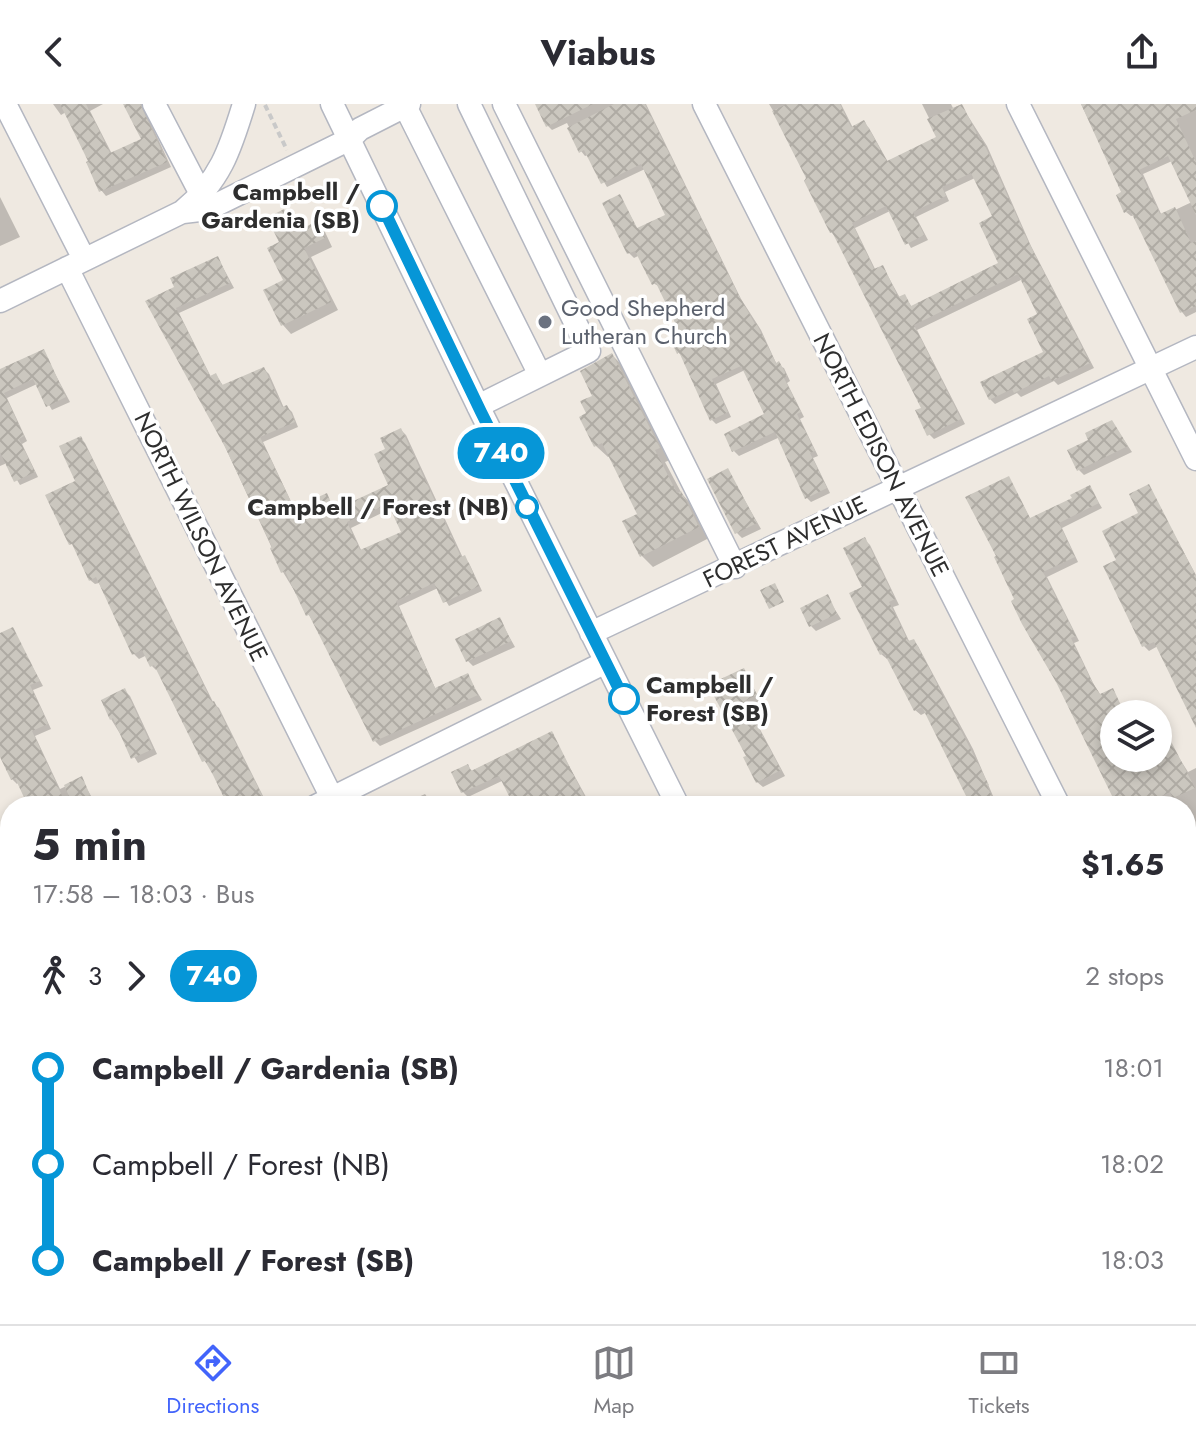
<!DOCTYPE html>
<html lang="en">
<head>
<meta charset="utf-8">
<style>
	:root { --surface:#fff; --page:#f7f7f7; --text:#2b2b33; --muted:#7c7c81; --line:#e1e1e2; --accent:#4264fb }
	body { margin:0; font-family:Jost,sans-serif; background:var(--page); color:var(--text); height:100vh; display:flex; flex-direction:column; font-size:30px; white-space:nowrap }
	* { box-sizing:border-box; margin:0 }
	p { font-size:26px; color:var(--muted) }
	.icon { flex:none; width:44px; height:44px; fill:none; stroke:currentColor; stroke-width:2; stroke-linecap:round; stroke-linejoin:round }
	.map { position:relative; flex:1; overflow:hidden }
	.side { position:absolute; left:0px; top:692px; width:1196px; height:528px; display:flex; flex-direction:column; background:var(--surface); border-radius:32px 32px 0 0; box-shadow:0 4px 12px #0003 }
	.side>* { flex:none }
	.badge { padding:0 16px; border-radius:26px; font-size:28px; line-height:52px }
	.fabs { position:absolute; left:1100px; top:596px; display:grid; gap:16px }
	.fabs a { display:grid; place-items:center; width:72px; height:72px; border-radius:50%; background:var(--surface); box-shadow:0 4px 12px #0003; font-size:40px }
	.map>.badge { position:absolute; translate:-50% -50%; box-shadow:0 0 0 4px #fff }
	.legs { display:flex; align-items:center; gap:12px; height:88px; padding:0 32px; font-size:26px }
	.legs p { margin-inline-start:auto }
	.summary { display:flex; align-items:center; justify-content:space-between; height:136px; padding:0 32px }
	h1 { font-size:44px; font-weight:700; line-height:60px }
	ul { padding:0 32px; list-style:none }
	li { display:flex; align-items:center; gap:28px; height:96px; font-size:30px }
	li i { display:grid; place-items:center; width:12px; height:100%; margin:0 10px; background:currentColor }
	li i::after { content:''; width:20px; height:20px; margin:-10px; border:6px solid; border-radius:50%; background:var(--surface) }
	li p { margin-inline-start:auto }
	li:first-child i { background:linear-gradient(#0000 50%,currentColor 0) }
	li:last-child i { background:linear-gradient(currentColor 50%,#0000 0) }
	header { display:flex; justify-content:space-between; align-items:center; height:104px; padding:0 32px; background:var(--surface); font-size:36px; font-weight:700 }
	.tabs { display:flex; justify-content:space-around; align-items:center; height:112px; border-top:2px solid var(--line); background:var(--surface); font-size:22px; color:var(--muted) }
	.tabs a { display:grid; justify-items:center; gap:4px }
	.tabs .on { color:var(--accent) }
	.map>svg:first-child { display:block }
	.shadow { fill:#0003; fill-rule:evenodd }
	.building { fill:url(#building-cross-hatch); fill-rule:evenodd }
	.lines { fill:none; stroke-linecap:round; stroke-linejoin:round }
	.minor-casing { stroke:#b4b7c1; stroke-width:25 }
	.path { stroke:#c9c9c9; stroke-width:4; stroke-dasharray:6 4; stroke-linecap:butt }
	.minor { stroke:#fff; stroke-width:22 }
	.line-1-casing { stroke:#fff; stroke-width:18 }
	.line-1 { stroke:#0696d7; stroke-width:12 }
	.stop-1-dot { fill:#fff; stroke:#0696d7; stroke-width:4 }
	.worship-dot { fill:#6b7280; stroke:#fff; stroke-width:3 }
	.labels { text-anchor:middle; stroke-width:7; stroke-linejoin:round; paint-order:stroke }
	.stop-label { font-size:24px; font-weight:bold; fill:#2e2e2e; stroke:#fff; text-anchor:end }
	.worship-label { font-size:24px; fill:#5b616d; stroke:#fff; text-anchor:start }
	.street-label { font-size:24px; fill:#2e2e2e; stroke:#fff }
</style>
</head>
<body>
<header><svg class="icon" aria-label="back" viewBox="0 0 24 24"><path d="M15 5l-7 7 7 7"/></svg>Viabus<svg class="icon" aria-label="share" viewBox="0 0 24 24"><path d="M12 15V3M7 8l5-5 5 5M5 13v7h14v-7"/></svg></header>
<div class="map">
<svg width="1196" height="1220" viewBox="0 0 1196 1220">
	<defs>
		<pattern id="building-cross-hatch" width="8" height="8" patternUnits="userSpaceOnUse" patternTransform="scale(2)"><rect width="8" height="8" fill="#cbc7bf"/><path d="M0 0l8 8M0 8l8-8" fill="none" stroke="#afaba4"/></pattern>
	</defs>
	<rect width="100%" height="100%" fill="#efe9e1"/>
	<!-- shadow -->
	<path class="shadow" d="M53,0H103L90,7L112,50L143,36L125,0H142L171,63L106,92L101,86L91,58L66,8L61,11Z
		M542,0H646L741,195L761,226L777,261L784,264L790,277L787,279L804,313L800,315L818,352L813,354L830,389L811,398L807,394L780,333L739,352L734,347L726,331L767,311L745,266L716,280L731,313L716,320L712,316L683,253L678,248L682,228L660,183L653,179L640,151L634,154L629,149L620,92L638,126L667,112L645,65L607,83L588,51L585,52L581,47L567,19L552,26L548,22Z
		M769,0H841L853,24L864,19L869,24L888,58L939,34L922,0H951L953,4L961,1L987,42L1031,142L1094,264L1058,281L1054,277L1021,293L1017,289L995,300L990,295L1045,249L1040,211L1023,175L917,226L965,320L934,335L929,330L923,305L837,134L831,128L786,28ZM975,74L995,113L1000,160L912,203L904,192L900,194L883,163L876,167L855,124L890,107L911,144L928,136L916,113L949,97L945,88Z
		M1081,0H1196V208L1186,213L1182,208L1135,111L1131,112L1126,108L1124,89ZM1172,57L1192,98L1162,112L1143,70Z
		M0,93L20,133L0,142Z
		M284,108L292,116L298,128L316,119L325,128L332,143L311,153L338,206L291,230L283,221L266,187L286,177L281,139Z
		M218,154L234,184L179,209L211,273L216,271L224,283L264,265L269,270L284,304L287,303L292,308L298,323L263,338L295,406L326,392L336,407L391,382L388,346L401,326L406,331L463,454L469,459L482,487L449,502L438,484L399,502L436,586L467,571L482,596L380,642L375,637L312,516L283,468L209,308L148,198L177,183ZM392,404L403,429L362,448L351,424Z
		M43,247L70,298L52,306L37,280L7,294L27,337L22,340L38,373L20,381L7,359L0,362V267Z
		M612,251L624,263L670,356L665,358L682,390L692,401L709,434L653,463L641,451L640,410L610,352L608,353L596,342L589,310Z
		M1112,318L1132,348L1084,371L1079,366L1090,337Z
		M81,335L85,339L214,600L219,604L267,700L241,702L238,697L232,700L227,695L215,670L204,656L159,565L156,566L151,561L147,551L139,555L134,550L99,479L95,480L90,476L78,378Z
		M728,367L761,425L742,434L737,429Z
		M1009,374L1031,416L1074,395L1090,384L1102,404L1062,424L1078,458L1047,473L1079,537L1074,539L1095,583L1101,592L1112,587L1126,610H1114V654H1158V641L1168,636L1188,668L1196,664V764L1186,769V702H1120L1017,496Z
		M1148,382L1196,471V608L1158,542L1149,547L1144,542L1119,456L1141,410Z
		M865,436L870,441L899,501L893,503L910,539L913,537L918,542L973,645L996,699L989,702H973L927,608L921,611L915,606L889,554L887,555L881,550L864,483Z
		M827,493L841,515L816,527L811,522Z
		M500,516L515,543L473,562L468,557Z
		M12,526L43,582L33,586L51,625L35,632L60,685L81,675L97,702H30L19,678L17,680L12,675L0,646V532Z
		M743,566L761,597L748,603L785,672L763,683L757,678L749,652L710,582Z
		M125,587L130,592L157,650L138,659L111,615Z
		M551,629L591,702H516L504,676L468,693L463,688L468,662L472,667Z
		M425,690L434,702H407L405,699Z
		M931,692L936,702H915L914,700Z
		M0,914L10,935V1020L0,1025Z
		M1186,1061L1196,1080V1131L1192,1133L1186,1126Z
		M10,1082V1102L3,1085Z
		M0,1182L4,1192L10,1194V1210H18L23,1220H0Z
		M67,1210H149L154,1220H126L122,1211L103,1220H71Z
		M282,1210H310L315,1220H287Z
		M500,1210H532L534,1220H505Z
		M657,1210H709L691,1218L692,1220H662Z
		M1005,1210H1061L1041,1220H1010Z"/>
	<!-- building -->
	<path class="building" d="M60,0H86L110,49L141,35L123,0H140L167,58L99,88L86,58L88,57Z
		M535,0H593L546,23Z
		M614,0H645L737,188L755,220L756,219L776,259L779,257L787,272L784,274L801,308L797,310L815,347L810,349L827,384L805,395L775,328L732,348L724,330L764,310L741,262L712,275L728,308L710,317L679,248L677,250L669,233L679,227L656,179L652,181L635,147L627,150L602,99L620,90L637,124L665,111L641,60L601,80L584,46L579,49L567,24Z
		M787,0H840L851,23L864,16L887,57L936,33L927,15L962,0L980,36L982,35L1027,135L1090,259L1052,277L1049,272L1014,289L1012,285L989,296L980,278L1043,248L1027,215L1037,210L1018,170L914,221L961,315L927,332L915,306L921,304L832,128L830,129L804,77L806,74L772,7ZM971,69L992,112L979,119L998,159L911,202L905,190L898,193L883,161L874,165L852,119L886,102L905,141L924,131L913,108L946,92L942,83Z
		M1081,0H1196V6L1176,15L1196,58V111L1168,52L1139,66L1160,110L1175,103L1191,139L1196,137V202L1180,209L1130,106L1124,109L1116,91L1121,88Z
		M284,105L295,128L317,117L325,134L304,144L331,198L281,222L263,186L283,176L267,144L279,138L267,114Z
		M218,152L230,179L176,204L210,272L216,269L222,281L264,263L282,303L287,301L295,318L260,333L294,404L327,389L334,406L388,381L374,350L385,345L380,334L401,324L461,453L465,451L479,482L443,499L434,479L396,497L435,584L468,569L478,591L373,638L309,511L306,512L285,467L281,469L270,444L272,443L225,343L145,197L174,183L170,174ZM388,400L401,428L360,446L347,418Z
		M44,245L66,293L46,303L33,275L4,289L24,332L19,335L35,368L14,378L0,348V265Z
		M612,249L660,344L655,346L677,389L681,387L699,423L640,453L622,417L637,410L602,339L594,343L579,313L586,309L580,297L592,292L580,267Z
		M1112,316L1128,342L1077,367L1067,346L1088,336L1085,329Z
		M81,332L212,598L214,597L264,695L248,702H239L234,692L225,696L213,671L205,657L202,658L154,561L150,563L142,546L132,551L96,473L89,477L72,440L69,441L45,391L75,377L59,342Z
		M728,364L757,419L735,430L707,375Z
		M1009,372L1030,414L1072,394L1070,391L1090,381L1099,399L1059,419L1075,453L1043,468L1076,532L1071,534L1091,576L1100,590L1113,584L1125,610H1114V654H1158V612L1195,684L1173,694L1170,688L1141,702H1117L1056,578L1022,520L1011,497L1014,495L994,453L996,452L965,393Z
		M1149,380L1196,472V624L1154,538L1142,543L1103,462L1116,456L1102,427L1138,409L1129,390Z
		M865,433L895,495L889,498L908,537L914,535L989,681L987,682L992,693L974,702H971L922,603L914,607L884,549L880,551L849,489L862,483L843,444Z
		M775,479L784,498L769,505L760,486Z
		M828,490L837,510L809,523L800,504Z
		M500,513L511,537L466,558L455,535Z
		M13,523L40,577L30,581L48,620L32,627L63,694L45,702H28L15,674L11,676L0,653V529Z
		M744,564L757,591L744,597L781,666L756,679L743,653L746,652L708,581Z
		M125,584L153,645L131,655L113,614L110,616L101,596Z
		M552,627L589,702H514L499,672L461,689L451,668L468,660L471,667Z
		M82,672L90,691L72,699L64,681Z"/>
	<g class="lines">
		<!-- minor casing -->
		<g class="minor-casing">
			<path id="minor" d="M5,0L84,155
				M154,0L202,92
				M332,0L481,308L678,702
				M469,0L589,247L478,302
				M504,0L735,463
				M704,0L1059,702
				M1018,0L1196,355
				M405,2L540,271
				M183,108L208,105L350,35L360,25L409,0
				M67,164L336,702
				M0,197L182,108C220,77 230,46 244,0
				M591,529L1196,243
				M316,702L606,558
				M0,789L10,809
				M0,859L10,854
				M1186,926L1196,921
				M1186,1005L1196,1000
				M1186,1179L1196,1174
				M212,1210L217,1220
				M592,1210L597,1220
				M934,1210L939,1220
				M771,1220L791,1210
				M1105,1220L1125,1210"/>
		</g>
		<!-- path -->
		<path class="path" d="M265,1L287,46"/>
		<!-- minor -->
		<use href="#minor" class="minor"/>
	</g>
	<g class="lines">
		<!-- line-1 casing -->
		<g class="line-1-casing">
			<path id="line-1" d="M382,102L481,308L624,595"/>
		</g>
		<!-- line-1 -->
		<use href="#line-1" class="line-1"/>
	</g>
	<!-- markers -->
	<g class="stop-1-dot">
		<circle cx="382" cy="102" r="14"/>
		<circle cx="527" cy="403" r="10"/>
		<circle cx="624" cy="595" r="14"/>
	</g>
	<circle class="worship-dot" cx="545" cy="218" r="8"/>
	<g class="labels">
		<!-- stop labels -->
		<g class="stop-label">
			<text x="360" y="96">Campbell /<tspan x="360" dy="28">Gardenia (SB)</tspan></text>
			<text x="509" y="411">Campbell / Forest (NB)</text>
			<text x="646" y="589" text-anchor="start">Campbell /<tspan x="646" dy="28">Forest (SB)</tspan></text>
		</g>
		<!-- worship labels -->
		<g class="worship-label">
			<text x="561" y="212">Good Shepherd<tspan x="561" dy="28">Lutheran Church</tspan></text>
		</g>
		<!-- street labels -->
		<g class="street-label">
			<text transform="translate(881 351) rotate(63)" y="8">NORTH EDISON AVENUE</text>
			<text transform="translate(201 433) rotate(64)" y="8">NORTH WILSON AVENUE</text>
			<text transform="translate(785 438) rotate(-26)" y="8">FOREST AVENUE</text>
		</g>
	</g>
</svg>
<div class="fabs">
<a><svg class="icon" aria-label="layers" viewBox="0 0 24 24"><path d="M12 4l9 5-9 5-9-5zM3 14l9 5 9-5"/></svg></a>
</div>
<b class="badge" style="left:501px;top:349px;background:#0696d7;color:#fff">740</b>
<section class="side">
<div class="summary"><div><h1>5 min</h1><p>17:58 – 18:03 · Bus</p></div><b>$1.65</b></div>
<div class="legs"><svg class="icon" aria-label="walk" viewBox="0 0 24 24"><circle cx="13" cy="4" r="2"/><path d="M13 8l-2 6 4 7M11 14l-3 7M7 12l3-4h3l4 4"/></svg>3<svg class="icon" aria-label="forward" viewBox="0 0 24 24"><path d="M9 5l7 7-7 7"/></svg><b class="badge" style="background:#0696d7;color:#fff">740</b><p>2 stops</p></div>
<ul>
<li><i style="color:#0696d7"></i><b>Campbell / Gardenia (SB)</b><p>18:01</p></li>
<li><i style="color:#0696d7"></i><span>Campbell / Forest (NB)</span><p>18:02</p></li>
<li><i style="color:#0696d7"></i><b>Campbell / Forest (SB)</b><p>18:03</p></li>
</ul>
</section>
</div>
<nav class="tabs">
<a class="on"><svg class="icon" aria-label="directions" viewBox="0 0 24 24"><path d="M12 3l9 9-9 9-9-9zM9 14v-3h6M13 9l2 2-2 2"/></svg>Directions</a>
<a><svg class="icon" aria-label="map" viewBox="0 0 24 24"><path d="M3 6l6-2 6 2 6-2v14l-6 2-6-2-6 2zM9 4v14M15 6v14"/></svg>Map</a>
<a><svg class="icon" aria-label="tickets" viewBox="0 0 24 24"><path d="M3 7h18v10H3zM15 7v10"/></svg>Tickets</a>
</nav>
</body>
</html>
